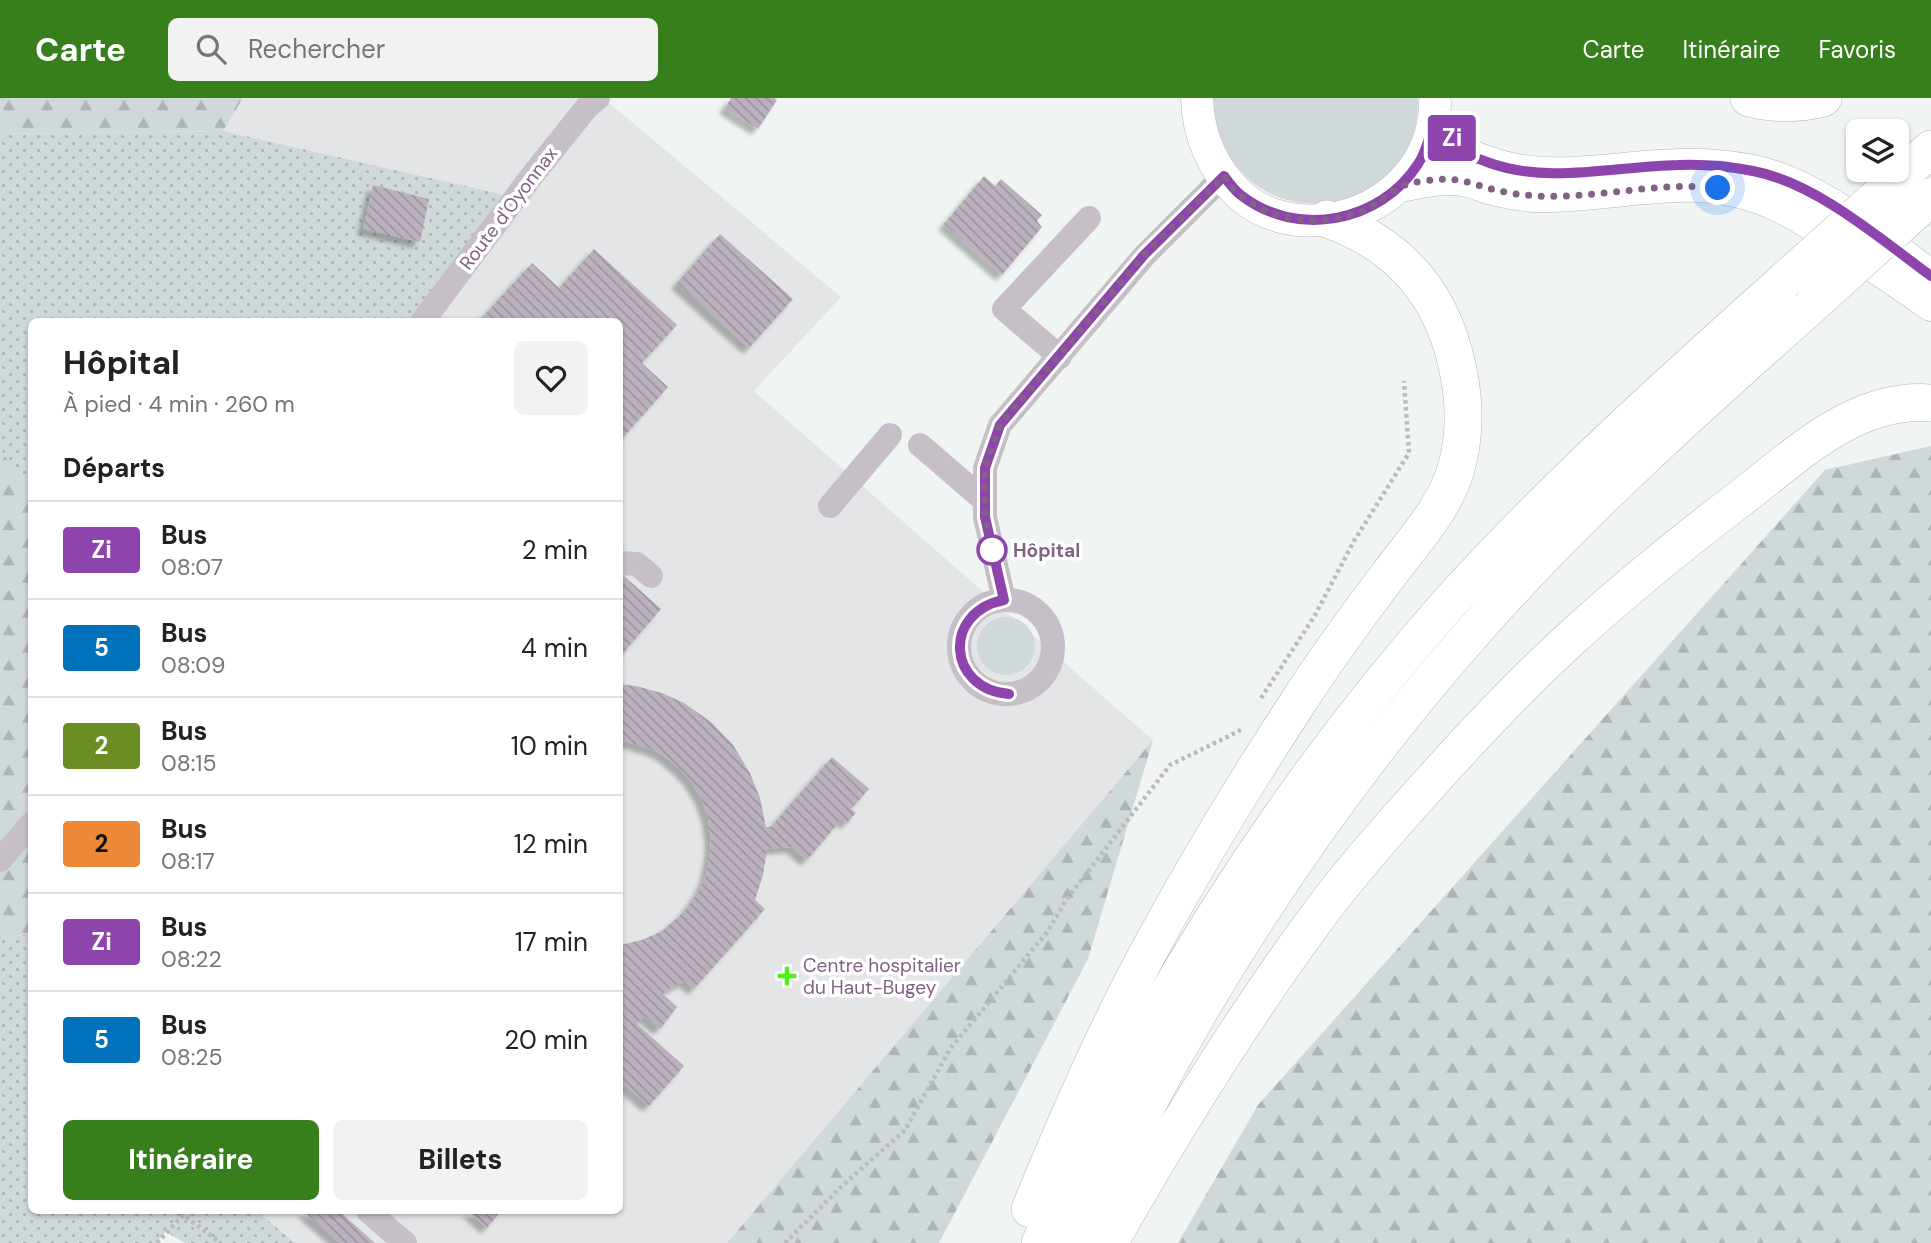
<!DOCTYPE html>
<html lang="fr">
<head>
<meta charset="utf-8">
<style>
	:root { --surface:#fff; --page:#f2f2f2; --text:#222; --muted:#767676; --line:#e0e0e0; --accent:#367f1c }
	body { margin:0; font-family:"DM Sans",sans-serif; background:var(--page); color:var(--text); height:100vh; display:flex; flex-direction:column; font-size:26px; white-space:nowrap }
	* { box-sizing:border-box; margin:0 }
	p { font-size:23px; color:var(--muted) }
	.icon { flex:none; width:38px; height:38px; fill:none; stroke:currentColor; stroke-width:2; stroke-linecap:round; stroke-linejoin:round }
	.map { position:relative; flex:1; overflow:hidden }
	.details { position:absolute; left:28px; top:220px; width:595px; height:896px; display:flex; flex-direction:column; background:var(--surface); border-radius:10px; box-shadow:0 2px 5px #0004 }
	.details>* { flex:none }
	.badge { padding:0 14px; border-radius:5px; font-size:24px; line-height:46px }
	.fabs { position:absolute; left:1846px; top:21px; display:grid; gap:14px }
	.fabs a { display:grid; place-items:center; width:63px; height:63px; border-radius:10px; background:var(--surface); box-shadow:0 2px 5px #0004; font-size:35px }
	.you { position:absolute; width:35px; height:35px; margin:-18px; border:5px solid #fff; border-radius:50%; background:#1a73e8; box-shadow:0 0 0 10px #1a73e833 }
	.map>.badge { position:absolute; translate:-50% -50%; box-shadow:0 0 0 4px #fff }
	h2 { padding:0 35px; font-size:26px; line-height:63px }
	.round { display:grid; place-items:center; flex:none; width:74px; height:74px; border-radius:10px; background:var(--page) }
	.head { display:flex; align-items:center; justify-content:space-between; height:119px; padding:0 35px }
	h1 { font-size:33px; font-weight:700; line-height:52px }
	.cta { display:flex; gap:14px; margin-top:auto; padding:14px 35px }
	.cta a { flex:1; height:80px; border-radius:10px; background:var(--accent); color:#fff; font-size:28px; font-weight:700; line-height:80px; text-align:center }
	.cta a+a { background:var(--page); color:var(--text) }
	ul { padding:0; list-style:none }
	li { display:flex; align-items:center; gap:21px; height:98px; padding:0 35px; border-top:2px solid var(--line) }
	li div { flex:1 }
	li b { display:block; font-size:26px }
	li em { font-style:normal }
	li .badge { min-width:77px; font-weight:700; text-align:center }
	header { display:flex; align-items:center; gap:42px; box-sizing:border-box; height:98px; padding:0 35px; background:var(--accent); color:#fff }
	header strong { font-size:33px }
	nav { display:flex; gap:38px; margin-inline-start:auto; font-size:24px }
	.search { width:490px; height:63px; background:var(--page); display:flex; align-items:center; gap:18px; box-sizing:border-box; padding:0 24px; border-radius:10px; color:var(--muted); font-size:26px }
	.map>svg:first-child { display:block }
	.built { fill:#e4e5e6 }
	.grass { fill:url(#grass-dots) }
	.forest { fill:url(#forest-firs) }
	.garden { fill:#cfd9da }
	.building { fill:url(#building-back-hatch); filter:url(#shadow) }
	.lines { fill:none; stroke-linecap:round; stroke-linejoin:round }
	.major-casing { stroke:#bbb2bc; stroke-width:33 }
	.highway-casing { stroke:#bab2ba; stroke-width:38 }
	.path { stroke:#bfb9bf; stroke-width:4.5; stroke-dasharray:3.5 3.5; stroke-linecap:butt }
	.minor { stroke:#c7bfc8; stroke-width:24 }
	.major { stroke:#fff; stroke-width:32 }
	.highway { stroke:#fff; stroke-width:37 }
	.highway-bridge-casing { stroke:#bab2ba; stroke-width:38; stroke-linecap:butt }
	.highway-bridge { stroke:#fff; stroke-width:37 }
	.line-casing { stroke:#fff; stroke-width:16 }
	.line { stroke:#8e44ad; stroke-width:10 }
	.walk { stroke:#836184; stroke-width:7; stroke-dasharray:0 12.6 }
	.stop-dot { fill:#fff; stroke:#8e44ad; stroke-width:3.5 }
	.poi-dot { fill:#4ef115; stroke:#fff; stroke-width:2.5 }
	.labels { text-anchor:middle; stroke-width:7; stroke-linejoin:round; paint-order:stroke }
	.street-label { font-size:19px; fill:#836184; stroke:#fff }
	.stop-label { font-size:19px; font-weight:bold; fill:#836184; stroke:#fff; text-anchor:start }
	.poi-label { font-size:19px; fill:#836184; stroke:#fff; text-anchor:start }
</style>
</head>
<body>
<header>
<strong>Carte</strong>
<div class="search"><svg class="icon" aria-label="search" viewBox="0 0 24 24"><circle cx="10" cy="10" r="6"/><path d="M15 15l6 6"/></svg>Rechercher</div>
<nav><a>Carte</a><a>Itinéraire</a><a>Favoris</a></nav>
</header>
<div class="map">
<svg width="1931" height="1145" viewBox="0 0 1931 1145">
	<defs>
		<pattern id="grass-dots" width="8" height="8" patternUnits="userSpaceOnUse" patternTransform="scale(1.75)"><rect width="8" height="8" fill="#cfd9da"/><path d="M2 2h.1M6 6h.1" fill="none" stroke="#adb3b6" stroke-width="1.8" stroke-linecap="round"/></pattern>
		<pattern id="forest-firs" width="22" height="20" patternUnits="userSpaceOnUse" patternTransform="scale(1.75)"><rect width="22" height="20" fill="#cfd9da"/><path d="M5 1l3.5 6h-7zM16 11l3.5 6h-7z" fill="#adb3b6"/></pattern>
		<pattern id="building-back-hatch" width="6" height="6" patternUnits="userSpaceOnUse" patternTransform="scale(1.75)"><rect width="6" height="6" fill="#bcb1be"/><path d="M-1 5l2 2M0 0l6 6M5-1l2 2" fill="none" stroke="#9e93a0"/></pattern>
		<filter id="shadow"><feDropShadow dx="-6" dy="6" stdDeviation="2" flood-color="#0004"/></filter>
	</defs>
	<rect width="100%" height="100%" fill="#f0f5f3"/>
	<!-- built -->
	<path class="built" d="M243,0H603L841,199L754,293L1153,642L727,1145H295L257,1113H620V224H438L519,100L223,33Z"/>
	<!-- grass -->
	<path class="grass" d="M223,33L519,100L438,224H32L31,397L0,351V36Z
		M31,836L32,1113H257L295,1145H185L166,1134L156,1145H0V840Z"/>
	<!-- forest -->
	<path class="forest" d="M0,0H243L223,33L0,36Z
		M1931,348V1145H1178L1258,1007L1825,372Z
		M0,351L32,397L31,836L0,840Z
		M1153,642L1088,861L939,1145H727Z"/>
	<!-- garden -->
	<path class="garden" d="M1213,0H1418C1421,108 1277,147 1225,51C1217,36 1211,17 1213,0Z
		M977 548a29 29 0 1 1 58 0a29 29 0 1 1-58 0Z"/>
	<!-- building -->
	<path class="building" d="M731,0H774L777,2L758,31L725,10Z
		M984,78L995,88L1001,81L1042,117L1037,123L1042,129L1002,177L944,126Z
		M373,87L429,101L420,144L363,131Z
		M720,136L793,201L749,250L677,185Z
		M594,151L677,227L642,265L668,289L620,343V224H478L532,165L559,190Z
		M624,478L661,511L620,559V483Z
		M620,586L636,588L662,595L684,605L711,624L733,647L750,675L760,700L766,729L777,728L776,723L832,659L869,691L851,711L856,715L847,725L842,721L807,762L792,749L767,751L763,777L755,802L765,811L694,891L685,883L667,892L663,896L677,909L660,931L644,918L637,926L684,968L649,1008L620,983V847L642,842L662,833L684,814L700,791L706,777L710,756L711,742L708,720L701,700L690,682L680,671L663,657L651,651L620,642Z
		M303,1113H339L375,1145H340Z
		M468,1113H501L487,1130Z"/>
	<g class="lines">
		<!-- major casing -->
		<g class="major-casing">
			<path id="major" d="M1197,0C1198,36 1212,71 1239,96C1286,140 1368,126 1407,79C1425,59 1435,32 1435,5
				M1435,20C1443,30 1458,49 1467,56C1473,60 1481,61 1487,64C1548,87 1616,68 1678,67C1703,66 1728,68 1753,73C1816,86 1879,140 1931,178
				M1400,88C1422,84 1445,78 1468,83C1477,85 1485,89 1493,91C1508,95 1525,98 1540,98C1593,99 1646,86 1699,88C1763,91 1802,119 1852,153C1879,171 1905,189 1931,207"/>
		</g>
		<!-- highway casing -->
		<g class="highway-casing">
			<path id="highway" d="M1749,0C1773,6 1799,6 1823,0
				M1903,76L1931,51
				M1030,1111C1068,1019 1108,927 1156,840C1199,761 1246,684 1295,609C1324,564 1355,521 1387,479C1411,446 1444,412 1456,371C1465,339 1465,305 1458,272C1443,197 1400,146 1327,121
				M1040,1145C1074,1075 1107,1004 1145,936C1231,782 1333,636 1450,504C1553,390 1668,287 1783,184
				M1079,1145C1180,923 1314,714 1475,532C1580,413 1697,309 1815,204
				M1109,1145C1174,1031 1242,920 1321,814C1349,776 1382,739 1414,703C1462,649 1511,596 1565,546C1619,496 1678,448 1737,403C1794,360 1853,299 1931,305"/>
		</g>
		<!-- path -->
		<path class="path" d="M1261,600L1314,519L1354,443L1409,355L1404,283
			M157,1145L183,1117L221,1145
			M785,1145L842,1088L905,1032L950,951L1048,833L1066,802L1170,667L1241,632"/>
		<!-- minor -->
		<path class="minor" d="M422,224L531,79L587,9L598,0
			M1060,259L1004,211L1089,120
			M920,347L985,403
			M830,408L890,337
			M620,465L637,466L651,478
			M1004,502L985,419V370L1000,327L1145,157L1224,78
			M959 549a47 47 0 1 1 94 0a47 47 0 1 1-94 0Z
			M0,762L32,725
			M368,1113L405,1145"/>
		<!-- major -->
		<use href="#major" class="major"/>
		<!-- highway -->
		<use href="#highway" class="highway"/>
		<!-- highway-bridge casing -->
		<g class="highway-bridge-casing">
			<path id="highway-bridge" d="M1783,184L1903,76
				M1815,204L1931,99"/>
		</g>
		<!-- highway-bridge -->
		<use href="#highway-bridge" class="highway-bridge"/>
	</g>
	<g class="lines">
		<!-- line casing -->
		<g class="line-casing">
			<path id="line" d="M1009,596C947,591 942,514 1004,502L985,419V370L1000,327L1144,157L1224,78C1229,85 1235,93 1242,98C1297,140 1380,125 1418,66C1427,53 1430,35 1435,20C1443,30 1457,49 1467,56C1472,60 1481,61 1487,64C1548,87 1616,68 1678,67C1703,66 1728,68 1753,73C1816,85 1879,140 1931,178"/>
		</g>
		<!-- line -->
		<use href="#line" class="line"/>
		<!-- walk -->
		<path class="walk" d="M992,452L985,419V370L1000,327L1144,157L1224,78C1229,85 1235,93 1241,98C1276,125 1327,130 1367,111C1379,105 1387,97 1398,90C1407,84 1432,82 1444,81C1462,81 1474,86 1491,91C1506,95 1522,97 1538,98C1598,101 1658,83 1718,90"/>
	</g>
	<!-- markers -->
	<circle class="stop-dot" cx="992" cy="452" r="14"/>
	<path class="poi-dot" d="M783.5 867.5h7v7h7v7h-7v7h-7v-7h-7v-7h7z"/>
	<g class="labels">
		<!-- street labels -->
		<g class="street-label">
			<text transform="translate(508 110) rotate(-53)" y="7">Route d'Oyonnax</text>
		</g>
		<!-- stop labels -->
		<g class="stop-label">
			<text x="1013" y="459">Hôpital</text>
		</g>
		<!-- poi labels -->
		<g class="poi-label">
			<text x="803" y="874">Centre hospitalier<tspan x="803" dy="22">du Haut-Bugey</tspan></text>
		</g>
	</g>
</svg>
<div class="fabs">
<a><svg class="icon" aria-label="layers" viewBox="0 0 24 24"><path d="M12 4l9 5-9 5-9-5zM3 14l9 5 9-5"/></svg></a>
</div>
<div class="you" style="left:1718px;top:90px"></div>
<b class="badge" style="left:1452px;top:40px;background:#8e44ad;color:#fff">Zi</b>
<section class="details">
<div class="head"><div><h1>Hôpital</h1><p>À pied · 4 min · 260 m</p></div><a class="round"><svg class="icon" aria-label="heart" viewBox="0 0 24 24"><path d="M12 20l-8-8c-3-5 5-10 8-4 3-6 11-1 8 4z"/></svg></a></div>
<h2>Départs</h2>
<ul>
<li><span class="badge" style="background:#8e44ad;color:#fff">Zi</span><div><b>Bus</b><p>08:07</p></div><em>2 min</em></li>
<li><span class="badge" style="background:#0072bc;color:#fff">5</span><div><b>Bus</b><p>08:09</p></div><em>4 min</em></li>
<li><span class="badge" style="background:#6b8e23;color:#fff">2</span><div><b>Bus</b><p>08:15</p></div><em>10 min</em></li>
<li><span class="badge" style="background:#ed8837;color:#111">2</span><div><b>Bus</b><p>08:17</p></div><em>12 min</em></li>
<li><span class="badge" style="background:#8e44ad;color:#fff">Zi</span><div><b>Bus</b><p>08:22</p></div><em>17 min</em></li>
<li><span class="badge" style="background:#0072bc;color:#fff">5</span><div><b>Bus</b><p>08:25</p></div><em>20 min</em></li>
</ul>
<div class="cta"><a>Itinéraire</a><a>Billets</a></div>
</section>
</div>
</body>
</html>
